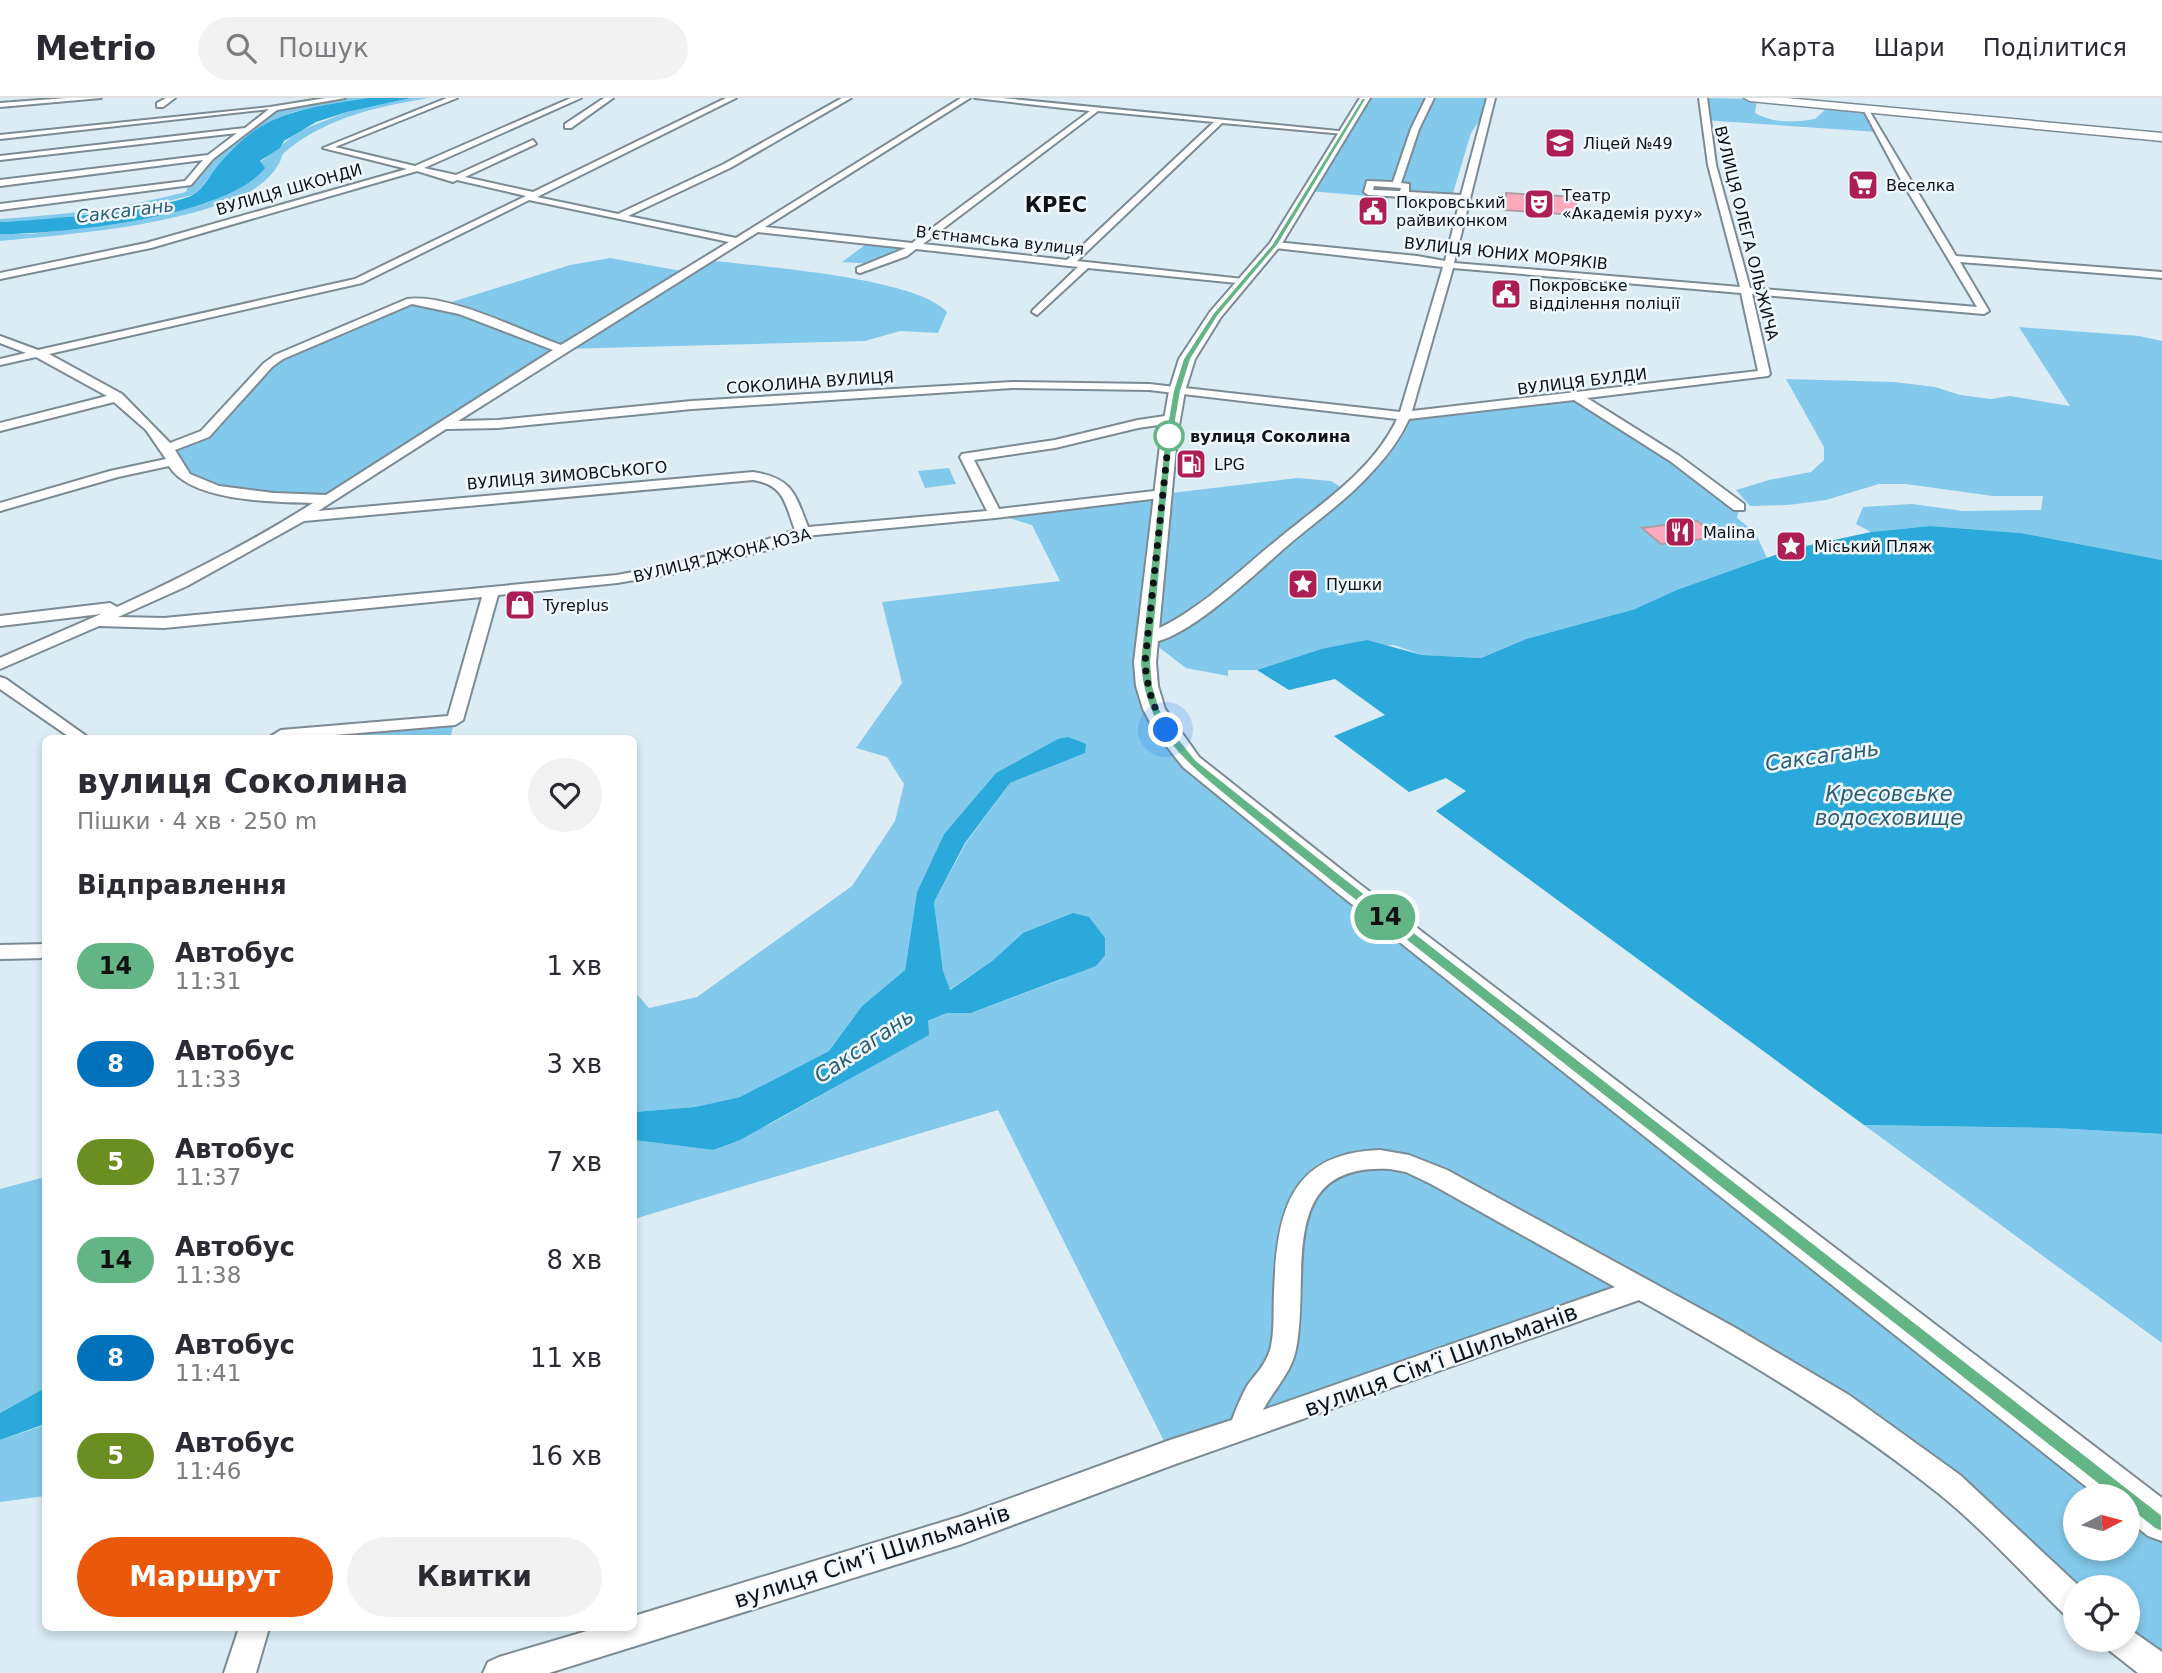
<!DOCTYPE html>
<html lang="uk">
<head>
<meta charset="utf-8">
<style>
	:root { --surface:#fff; --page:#f2f2f3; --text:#2b2b33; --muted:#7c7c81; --line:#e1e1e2; --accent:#ea580c }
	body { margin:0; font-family:"DejaVu Sans",sans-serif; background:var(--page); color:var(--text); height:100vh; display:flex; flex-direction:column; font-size:26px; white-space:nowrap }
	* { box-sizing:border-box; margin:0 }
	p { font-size:23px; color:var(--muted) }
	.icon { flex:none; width:38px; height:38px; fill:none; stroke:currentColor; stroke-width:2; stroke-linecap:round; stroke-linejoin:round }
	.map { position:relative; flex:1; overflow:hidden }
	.panel { position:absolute; left:42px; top:637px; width:595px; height:896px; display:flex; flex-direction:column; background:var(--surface); border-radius:10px; box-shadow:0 4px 10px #0003 }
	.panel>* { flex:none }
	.badge { padding:0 14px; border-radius:23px; font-size:24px; line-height:46px }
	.needle { width:46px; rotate:84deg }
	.controls { position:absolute; left:2063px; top:1386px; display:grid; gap:14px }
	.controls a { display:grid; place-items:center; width:77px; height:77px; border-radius:50%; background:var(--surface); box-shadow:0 4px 10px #0003; font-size:35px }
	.you { position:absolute; width:35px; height:35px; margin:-18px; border:5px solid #fff; border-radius:50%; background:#1a73e8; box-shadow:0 0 0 10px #1a73e833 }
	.map>.badge { position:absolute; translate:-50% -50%; box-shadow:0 0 0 4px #fff }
	h2 { padding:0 35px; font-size:26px; line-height:63px }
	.round { display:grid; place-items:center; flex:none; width:74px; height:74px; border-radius:37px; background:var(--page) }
	.headline { display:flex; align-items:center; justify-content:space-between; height:119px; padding:0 35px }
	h1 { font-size:33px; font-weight:600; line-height:52px }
	.primary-button { display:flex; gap:14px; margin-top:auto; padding:14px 35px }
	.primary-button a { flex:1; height:80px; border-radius:42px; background:var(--accent); color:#fff; font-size:28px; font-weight:600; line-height:80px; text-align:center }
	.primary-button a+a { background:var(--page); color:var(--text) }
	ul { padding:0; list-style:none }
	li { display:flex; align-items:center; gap:21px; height:98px; padding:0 35px }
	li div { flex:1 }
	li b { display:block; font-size:26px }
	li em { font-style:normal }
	li .badge { min-width:77px; font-weight:700; text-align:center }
	header { display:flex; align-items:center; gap:42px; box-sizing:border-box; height:98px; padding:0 35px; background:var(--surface); border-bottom:2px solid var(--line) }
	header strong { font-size:33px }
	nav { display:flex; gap:38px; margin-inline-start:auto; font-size:24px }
	.search { width:490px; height:63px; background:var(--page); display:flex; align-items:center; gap:18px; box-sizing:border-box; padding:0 24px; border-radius:38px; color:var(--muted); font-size:26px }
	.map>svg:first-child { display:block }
	.green { fill:#83c9eb; fill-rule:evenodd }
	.water { fill:#2ba9da }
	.building { fill:#fda9bd; stroke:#b09ea2; stroke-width:2 }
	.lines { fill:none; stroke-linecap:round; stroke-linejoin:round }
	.street-casing { stroke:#7c8b93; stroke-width:4 }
	.secondary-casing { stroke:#7c8b93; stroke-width:4 }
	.primary-casing { stroke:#7c8b93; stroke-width:3 }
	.street { fill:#fff; fill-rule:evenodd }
	.secondary { fill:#fff; fill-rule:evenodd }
	.primary { fill:#fff; fill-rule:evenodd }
	.line { fill:#64b586; stroke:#fff; stroke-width:2 }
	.walk { stroke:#0f1417; stroke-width:7; stroke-dasharray:0 12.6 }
	.stop-dot { fill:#fff; stroke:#64b586; stroke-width:3.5 }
	.labels { text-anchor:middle; stroke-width:5; stroke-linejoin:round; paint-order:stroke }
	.far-poi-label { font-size:16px; fill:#0f1417; stroke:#eef8fe; text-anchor:start }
	.far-street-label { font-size:16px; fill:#0f1417; stroke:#eef8fe }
	.far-stop-label { font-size:16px; font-weight:bold; fill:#0f1417; stroke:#eef8fe; text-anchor:start }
	.far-water-label { font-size:18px; font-style:italic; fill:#2d5d73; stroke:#eef8fe }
	.far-district-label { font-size:21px; font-weight:bold; fill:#0f1417; stroke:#eef8fe }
	.water-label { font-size:21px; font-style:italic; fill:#2d5d73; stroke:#eef8fe }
	.near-street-label { font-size:23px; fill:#0f1417; stroke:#eef8fe }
</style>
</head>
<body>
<header>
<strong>Metrio</strong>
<div class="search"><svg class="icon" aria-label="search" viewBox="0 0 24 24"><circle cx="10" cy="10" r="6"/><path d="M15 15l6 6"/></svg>Пошук</div>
<nav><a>Карта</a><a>Шари</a><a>Поділитися</a></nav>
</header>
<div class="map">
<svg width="2162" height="1575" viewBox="0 0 2162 1575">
	<rect width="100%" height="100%" fill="#dbecf5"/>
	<!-- green -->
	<path class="green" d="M341,0H368L293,14L247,38L218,68L196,96L153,107L44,122L0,124V121C63,117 125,110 186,94C193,69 248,25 271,12C286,4 323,3 341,0Z
		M411,0H429C376,9 328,19 286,53C280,58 282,62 278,67C269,83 249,96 232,102C163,129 73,136 0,143V136H32L93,128L158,117L212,103L299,33L347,14Z
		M1365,0H1491L1487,12L1471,35L1450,105L1309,93Z
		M1703,0L1757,1L1755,15C1773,26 1796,24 1815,21L1829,8L1867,11L1878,34L1703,22Z
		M869,144L915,149L873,166L842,164Z
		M610,160L687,174L708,162C760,169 915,179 947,214L938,235L900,233L865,243L562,251L327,401C297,401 207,394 184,378C176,373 172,358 167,351L197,341L268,267L411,203L442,207L570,167Z
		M2019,229L2139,238L2162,243V462L2021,435L1930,428L1871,434L1856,426L1863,409L1912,406L1963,413L2041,412L2043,398H1993L1906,386H1879L1826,402L1788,407L1750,408L1736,392L1769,382L1811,374L1824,362V349L1786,281L1894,284L1935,289L1960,297L1991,301L2010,298L2070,308Z
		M1579,300L1674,360L1739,411L1737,420L1755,434L1767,460L1635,511L1526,541L1481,560L1422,557L1394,547L1321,551L1257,572H1228V578L1186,570L1148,541L1147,588L1191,664L2162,1424V1574L2121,1542H2128V1489H2076L1950,1387L1639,1191L1170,1355L998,1012L634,1121V1042L713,1052L772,1025L928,937L927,924L947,915H971L1063,881L1023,835L992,863L949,892L943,873L934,804L966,745L1010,685L1084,655L996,675L944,736L917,794L905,872L862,908L829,953L740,999L695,1009L634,1014V893L649,910L697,899L852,788L895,723L904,686L887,659L856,650L902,585L882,504L1060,483L1032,427L995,416L1297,380L1331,383L1347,393L1404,318ZM2076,1398H2128V1451H2076Z
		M949,370L956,386L925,390L918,373Z
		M455,622L450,640H276L281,637Z
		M1864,1027L2053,1030L2162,1036V1245Z
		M45,1079V1290L0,1315V1091Z
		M45,1327V1398L0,1404V1342Z"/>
	<!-- water -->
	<path class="water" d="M368,0H411L347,14L316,24L284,43L280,50L260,63L265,70C227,119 61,136 0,136V124C34,123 174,111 196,95C204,89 210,77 216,70C225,59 236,47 246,39C280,11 327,7 368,0Z
		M1930,428L2021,435L2162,462V1036L2053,1030L1864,1027L1436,713L1466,693L1446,680L1409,694L1334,638L1385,617L1335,581L1289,592L1257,572L1321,551L1367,542L1422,557L1481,560L1526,541L1635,511L1677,492L1792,451L1871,434Z
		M1068,639L1086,646L1085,655L1010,685L965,745L934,804L943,873L950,892L992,863L1023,835L1073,815L1089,819L1105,840V857L1096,868L971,915H947L928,923L929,937L740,1042L713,1052L634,1042V1014L695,1009L740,999L829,953L862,908L905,872L917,794L944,736L996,675L1058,641Z
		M45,1290V1326L0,1342V1315Z"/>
	<!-- building -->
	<path class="building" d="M1506,95L1576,99V117L1504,112Z
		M1697,423L1718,439L1661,446L1642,430Z"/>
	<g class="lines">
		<!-- street casing -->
		<g class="street-casing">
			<path id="street" d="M67,0H101L0,9V5Z
				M166,0H175L163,9H157V5Z
				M326,0H345L277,12L213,61L191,87L0,112V106L185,83L203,62L0,88V82L208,57L237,35L0,62V58L245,30L269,11L0,41V37L270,9Z
				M447,0H457L335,49L415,68L571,0H581L424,70L456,77L533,42L536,46L465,79L533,94L726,0H736L537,99L618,116L724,66L842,0H851L730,70L628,118L736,140L961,0H970L765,129L912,145L1090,13L975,0H1002L1348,34L1344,36L1222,25L1077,163L1243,181L1248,184L1247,186L1088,170L1037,217L1032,214L1033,212L1078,169L916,151L907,158L860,175L857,174V170L906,150L758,134L458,323L498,322L692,303L1012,284L1149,286L1400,314L1443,169L1275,150L1270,147L1275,144L1417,158L1445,163L1460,102L1368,97L1364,94L1367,83L1393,84L1411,31L1426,0H1434L1419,31L1401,85L1409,86V94L1461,97L1487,0H1495L1454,165L1740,189L1708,67L1699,0H1707L1716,67L1750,190L1977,209L1901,82L1863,11L1867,9L1956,158L2162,174V180L1960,164L1989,213L1984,216L1752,196L1770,276L1768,278L1587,300L1678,357L1744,406V412H1734L1670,363L1574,302L1409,321C1400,341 1387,358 1372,374C1347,402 1315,424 1287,448C1260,471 1177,553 1142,544L1139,541L1142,538C1195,517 1233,478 1277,442C1319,407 1373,373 1397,321L1149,292L1012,290L692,311L498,330L446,331L318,413L753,374C793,380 795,396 808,429L987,413L960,359L962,356L1055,342L1138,322L1172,317L1178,321L1172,325L1138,330L1055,350L974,362L999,411L1163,392L1170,396L1168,399L995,420L805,438L767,452L676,475L617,485L498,497L463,622L455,627L299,640H268L281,632L448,618L482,499L164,530L99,528L0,571V560L101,516L0,528V518L110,505L117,509C185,478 250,445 313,405C275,404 191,404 169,368L118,379L0,413V405L110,373L166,361L146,332L114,304L0,333V325L107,298L36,259L0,267V261L26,255L0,245V238L38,252L355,181L526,98L457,82L453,84L417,73L151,150L0,181V175L146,145L407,71L323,50ZM1098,13L1214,24L1067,162L923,146ZM1374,88L1401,90L1400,93L1373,92ZM529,102L729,144L561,247C522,233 447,195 407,201L275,257L264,265L201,333L170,345L122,296L49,256L362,185ZM1453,170L1741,195L1758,273L1412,313ZM412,206L459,216L553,252L326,397L274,395L219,388L190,376L175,352L209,339L272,269L283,261ZM753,382C785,387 785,406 795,432C737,453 678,466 617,477L164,520L118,519L187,488L304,423Z
				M604,0H613L571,30H565V26Z
				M0,579L6,581L89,640H71L0,591Z
				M46,846V860L0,861V847Z
				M1380,1052L1409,1057L1447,1072L1734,1229L1849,1297L1960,1377L2080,1489H2076V1521L2065,1517C2024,1477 1983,1431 1938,1395C1845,1321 1743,1260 1639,1202L1170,1368L962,1446L549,1575H483L488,1564L499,1559L597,1530H634V1518L962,1418L1170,1342L1232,1322C1236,1311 1241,1299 1247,1288C1255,1277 1266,1266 1270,1252C1275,1234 1273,1213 1274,1194C1277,1116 1288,1055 1380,1052ZM1390,1071L1406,1074L1431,1086L1615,1189L1263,1312C1274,1291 1292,1274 1296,1251C1311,1179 1274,1064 1390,1071Z
				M239,1530H269L256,1575H224Z
				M2128,1530L2162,1554V1575H2138L2110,1553L2106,1542H2128Z"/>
		</g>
		<!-- secondary casing -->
		<g class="secondary-casing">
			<path id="secondary" d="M1360,0H1370L1281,147L1221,219L1195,261L1185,293L1177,339L1156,564L1158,588L1165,611L1199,659L1357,784L2162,1400V1443L2148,1438L2128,1422V1398H2098L1339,796L1183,669L1154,632L1143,611L1136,588L1134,564L1161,339L1169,293L1179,261L1210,214L1270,145Z"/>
		</g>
		<!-- primary casing -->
		<g class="primary-casing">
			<path id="primary" d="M1744,0H1786L2162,35V43L1750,3Z"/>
		</g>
		<!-- street -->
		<use href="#street" class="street"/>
		<!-- secondary -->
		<use href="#secondary" class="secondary"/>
		<!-- primary -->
		<use href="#primary" class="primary"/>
	</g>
	<!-- line -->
	<path class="line" d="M1362,0H1367L1278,147L1218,218L1191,261L1181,293L1173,339L1151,564L1153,588L1160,611L1171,631L1196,662L1333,771L2162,1417V1434L2155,1431L1323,777C1295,755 1267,732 1239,709C1188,667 1144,635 1140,564L1165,339L1173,293L1183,261L1213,215L1272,146Z"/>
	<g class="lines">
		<!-- walk -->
		<path class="walk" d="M1166,632C1153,609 1147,590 1145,564L1169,338"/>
	</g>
	<!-- icons -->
	<defs>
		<g id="school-square" transform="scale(1.575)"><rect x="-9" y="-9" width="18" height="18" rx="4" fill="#ad1e55" stroke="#eef8fe"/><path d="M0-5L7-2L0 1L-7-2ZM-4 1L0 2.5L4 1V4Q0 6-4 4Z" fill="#fff"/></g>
		<g id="supermarket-square" transform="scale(1.575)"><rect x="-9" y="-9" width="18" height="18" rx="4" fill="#ad1e55" stroke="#eef8fe"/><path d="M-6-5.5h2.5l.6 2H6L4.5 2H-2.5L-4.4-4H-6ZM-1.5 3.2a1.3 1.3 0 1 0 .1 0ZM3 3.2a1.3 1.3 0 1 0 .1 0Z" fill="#fff"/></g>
		<g id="theatre-square" transform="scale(1.575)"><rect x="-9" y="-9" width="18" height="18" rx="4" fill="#ad1e55" stroke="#eef8fe"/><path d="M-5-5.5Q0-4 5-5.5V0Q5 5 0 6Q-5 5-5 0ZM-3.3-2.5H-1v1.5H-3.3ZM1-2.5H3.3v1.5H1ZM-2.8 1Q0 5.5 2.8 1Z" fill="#fff"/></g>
		<g id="civic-square" transform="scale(1.575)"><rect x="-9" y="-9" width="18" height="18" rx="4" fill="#ad1e55" stroke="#eef8fe"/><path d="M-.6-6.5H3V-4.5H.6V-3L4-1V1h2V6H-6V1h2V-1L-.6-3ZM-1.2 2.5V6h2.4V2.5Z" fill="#fff"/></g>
		<g id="fuel-square" transform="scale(1.575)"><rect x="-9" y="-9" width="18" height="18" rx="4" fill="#ad1e55" stroke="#eef8fe"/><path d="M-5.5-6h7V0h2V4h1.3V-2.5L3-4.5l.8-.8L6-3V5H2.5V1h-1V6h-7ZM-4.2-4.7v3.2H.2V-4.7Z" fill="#fff"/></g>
		<g id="restaurant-square" transform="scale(1.575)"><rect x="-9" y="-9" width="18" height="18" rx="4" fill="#ad1e55" stroke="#eef8fe"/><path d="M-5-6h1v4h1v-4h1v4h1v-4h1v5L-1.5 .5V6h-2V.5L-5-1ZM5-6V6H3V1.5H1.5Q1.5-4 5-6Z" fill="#fff"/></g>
		<g id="sight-square" transform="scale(1.575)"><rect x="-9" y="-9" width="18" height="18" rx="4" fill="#ad1e55" stroke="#eef8fe"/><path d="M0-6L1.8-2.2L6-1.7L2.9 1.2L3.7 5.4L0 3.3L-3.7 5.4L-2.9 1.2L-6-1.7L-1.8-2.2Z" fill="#fff"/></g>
		<g id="shop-square" transform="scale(1.575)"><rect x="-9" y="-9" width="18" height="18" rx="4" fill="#ad1e55" stroke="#eef8fe"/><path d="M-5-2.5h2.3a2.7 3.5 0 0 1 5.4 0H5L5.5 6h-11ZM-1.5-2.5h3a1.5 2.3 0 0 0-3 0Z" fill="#fff"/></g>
	</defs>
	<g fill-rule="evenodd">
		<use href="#school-square" x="1560" y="45"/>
		<use href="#supermarket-square" x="1863" y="87"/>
		<use href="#theatre-square" x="1539" y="106"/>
		<use href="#civic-square" x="1373" y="113"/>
		<use href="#civic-square" x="1506" y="196"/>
		<use href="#fuel-square" x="1191" y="366"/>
		<use href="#restaurant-square" x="1680" y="434"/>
		<use href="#sight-square" x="1791" y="448"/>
		<use href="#sight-square" x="1303" y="486"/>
		<use href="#shop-square" x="520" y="507"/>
	</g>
	<!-- markers -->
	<circle class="stop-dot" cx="1169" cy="338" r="14"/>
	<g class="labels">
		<!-- far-poi labels -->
		<g class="far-poi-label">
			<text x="1583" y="51">Ліцей №49</text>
			<text x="1886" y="93">Веселка</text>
			<text x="1562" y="103">Театр<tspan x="1562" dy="18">«Академія руху»</tspan></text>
			<text x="1396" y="110">Покровський<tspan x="1396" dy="18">райвиконком</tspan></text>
			<text x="1529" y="193">Покровське<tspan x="1529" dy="18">відділення поліції</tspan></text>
			<text x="1214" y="372">LPG</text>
			<text x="1703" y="440">Malina</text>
			<text x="1814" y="454">Міський Пляж</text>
			<text x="1326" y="492">Пушки</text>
			<text x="543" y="513">Tyreplus</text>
		</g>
		<!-- far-street labels -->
		<g class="far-street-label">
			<text transform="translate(289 91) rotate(-16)" y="6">ВУЛИЦЯ ШКОНДИ</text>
			<text transform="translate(1747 135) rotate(76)" y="6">ВУЛИЦЯ ОЛЕГА ОЛЬЖИЧА</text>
			<text transform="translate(1000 142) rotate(6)" y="6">Вʼєтнамська вулиця</text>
			<text transform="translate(1506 155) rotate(6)" y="6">ВУЛИЦЯ ЮНИХ МОРЯКІВ</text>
			<text transform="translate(1582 283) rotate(-7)" y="6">ВУЛИЦЯ БУЛДИ</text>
			<text transform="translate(810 284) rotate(-4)" y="6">СОКОЛИНА ВУЛИЦЯ</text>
			<text transform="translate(567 377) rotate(-5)" y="6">ВУЛИЦЯ ЗИМОВСЬКОГО</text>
			<text transform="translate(722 457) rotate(-14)" y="6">ВУЛИЦЯ ДЖОНА ЮЗА</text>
		</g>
		<!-- far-stop labels -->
		<g class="far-stop-label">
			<text x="1190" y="344">вулиця Соколина</text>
		</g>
		<!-- far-water labels -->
		<g class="far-water-label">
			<text transform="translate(125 113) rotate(-7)" y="6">Саксагань</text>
		</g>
		<!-- far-district labels -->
		<g class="far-district-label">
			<text x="1056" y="114">КРЕС</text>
		</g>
		<!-- water labels -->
		<g class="water-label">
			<text transform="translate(1822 658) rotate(-8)" y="7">Саксагань</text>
			<text x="1889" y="703">Кресовське<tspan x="1889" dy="24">водосховище</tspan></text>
			<text transform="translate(864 948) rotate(-34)" y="7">Саксагань</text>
		</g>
		<!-- near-street labels -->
		<g class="near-street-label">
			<text transform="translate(1441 1262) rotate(-20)" y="8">вулиця Сімʼї Шильманів</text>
			<text transform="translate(872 1458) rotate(-18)" y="8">вулиця Сімʼї Шильманів</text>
		</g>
	</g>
</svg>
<div class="controls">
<a><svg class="needle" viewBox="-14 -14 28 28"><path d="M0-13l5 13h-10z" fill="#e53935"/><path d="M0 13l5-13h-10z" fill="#7c7c81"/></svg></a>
<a><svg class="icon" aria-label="locate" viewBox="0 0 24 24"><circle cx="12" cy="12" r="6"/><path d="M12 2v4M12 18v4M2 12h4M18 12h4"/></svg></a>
</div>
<div class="you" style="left:1166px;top:632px"></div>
<b class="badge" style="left:1385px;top:819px;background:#64b586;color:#111">14</b>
<section class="panel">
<div class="headline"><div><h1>вулиця Соколина</h1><p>Пішки · 4 хв · 250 m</p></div><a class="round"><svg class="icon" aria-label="heart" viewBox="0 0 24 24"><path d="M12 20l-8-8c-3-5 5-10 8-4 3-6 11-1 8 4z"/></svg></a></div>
<h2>Відправлення</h2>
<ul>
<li><span class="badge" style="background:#64b586;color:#111">14</span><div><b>Автобус</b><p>11:31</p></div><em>1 хв</em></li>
<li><span class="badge" style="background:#0072bc;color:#fff">8</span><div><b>Автобус</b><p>11:33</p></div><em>3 хв</em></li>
<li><span class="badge" style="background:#6b8e23;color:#fff">5</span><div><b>Автобус</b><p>11:37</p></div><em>7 хв</em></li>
<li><span class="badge" style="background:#64b586;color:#111">14</span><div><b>Автобус</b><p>11:38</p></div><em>8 хв</em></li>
<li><span class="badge" style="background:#0072bc;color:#fff">8</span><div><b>Автобус</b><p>11:41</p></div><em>11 хв</em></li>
<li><span class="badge" style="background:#6b8e23;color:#fff">5</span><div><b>Автобус</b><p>11:46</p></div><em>16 хв</em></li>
</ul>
<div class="primary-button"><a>Маршрут</a><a>Квитки</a></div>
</section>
</div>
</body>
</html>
